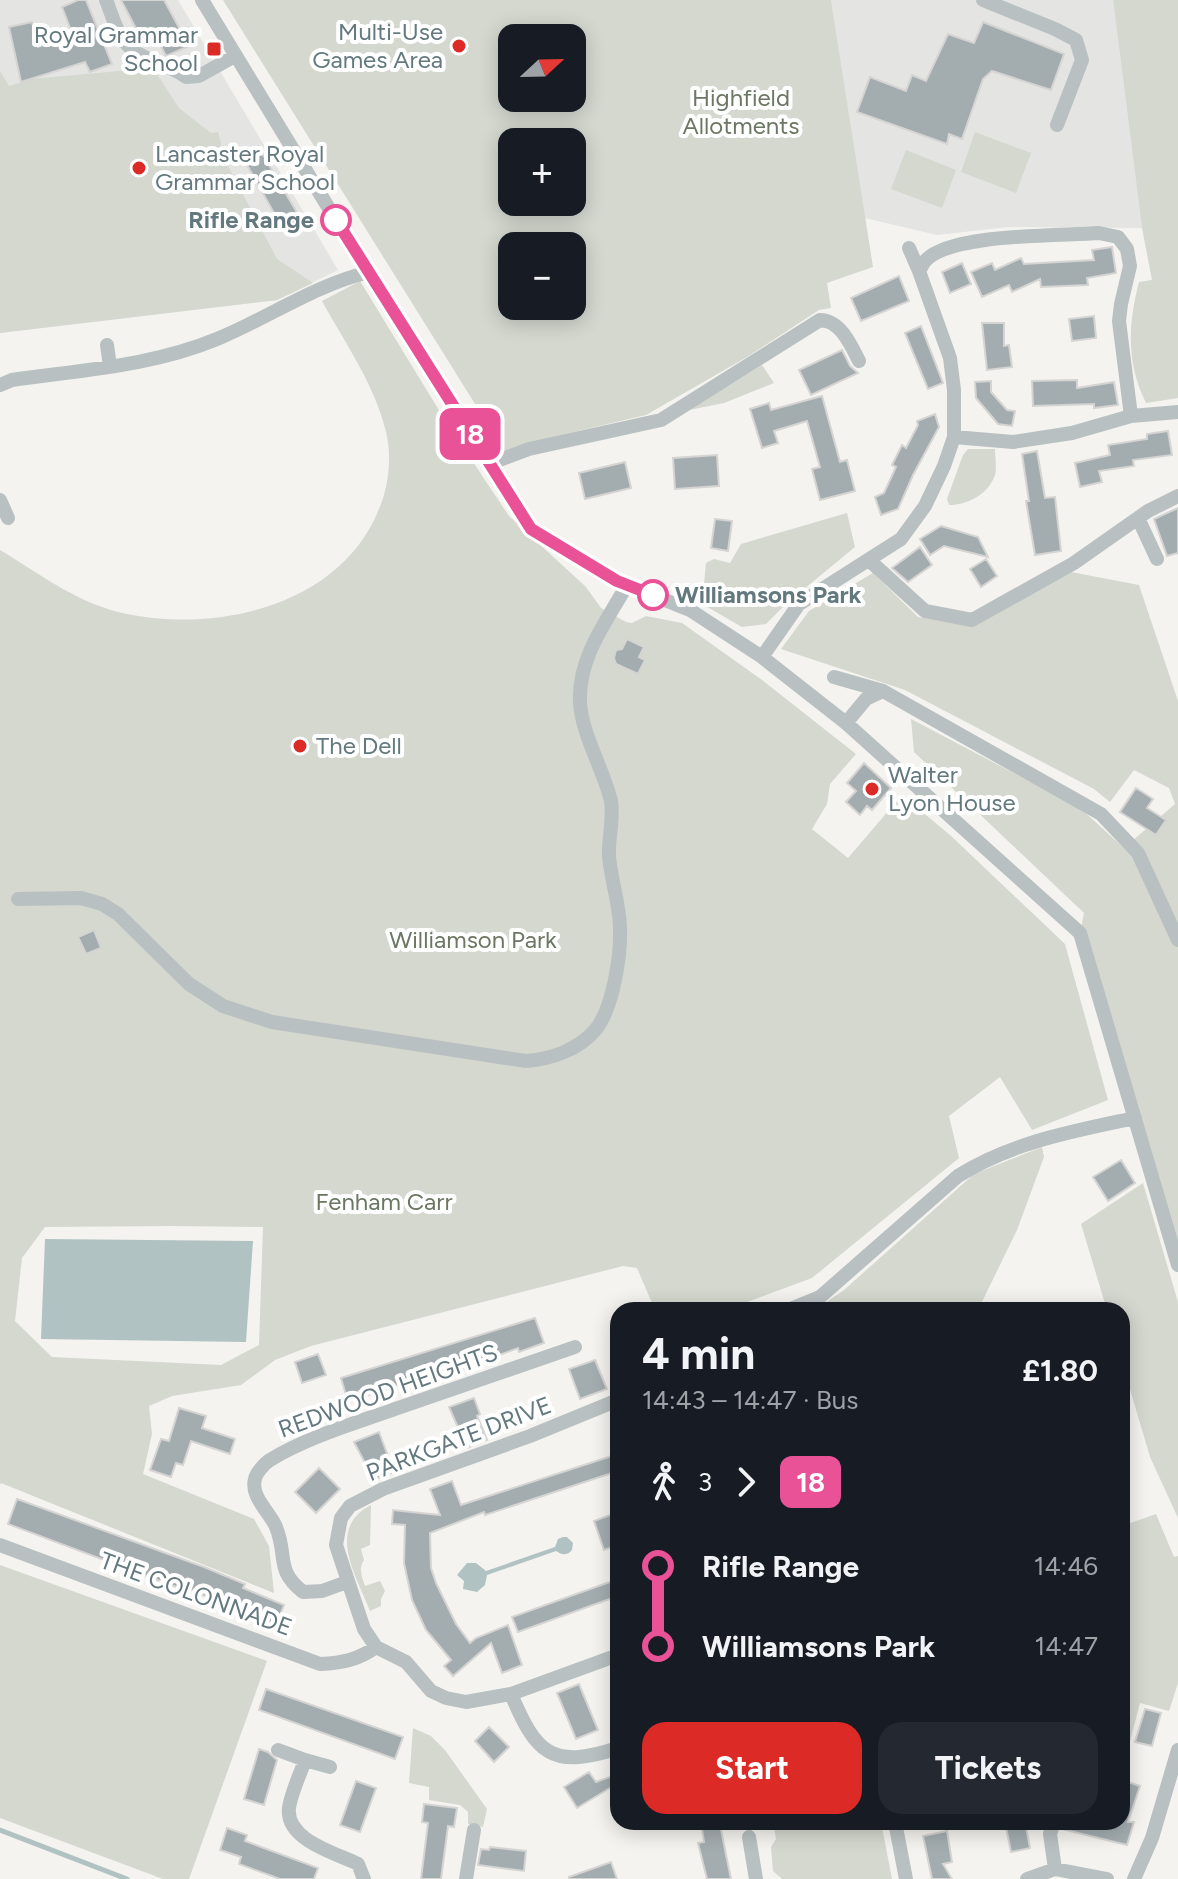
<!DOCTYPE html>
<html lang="en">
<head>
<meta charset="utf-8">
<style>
	:root { --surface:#171b24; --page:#242831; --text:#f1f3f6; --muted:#9ea1a6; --accent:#dc2a27 }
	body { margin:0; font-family:Figtree,sans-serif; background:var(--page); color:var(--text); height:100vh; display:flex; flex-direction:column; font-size:30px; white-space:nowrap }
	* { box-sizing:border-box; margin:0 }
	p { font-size:26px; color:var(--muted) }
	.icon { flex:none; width:44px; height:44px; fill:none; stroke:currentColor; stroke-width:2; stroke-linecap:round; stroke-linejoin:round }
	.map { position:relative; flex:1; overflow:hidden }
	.side { position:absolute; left:610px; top:1302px; width:520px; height:528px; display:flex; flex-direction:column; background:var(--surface); border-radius:24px; box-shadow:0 4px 20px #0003 }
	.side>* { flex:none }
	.badge { padding:0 16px; border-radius:12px; font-size:28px; line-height:52px }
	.needle { width:52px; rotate:68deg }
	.controls { position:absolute; left:498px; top:24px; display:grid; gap:16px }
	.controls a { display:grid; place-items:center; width:88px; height:88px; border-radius:16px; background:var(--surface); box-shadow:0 4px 20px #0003; font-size:40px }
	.map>.badge { position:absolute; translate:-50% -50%; box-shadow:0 0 0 4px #fff }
	.legs { display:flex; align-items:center; gap:12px; height:88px; padding:0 32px; font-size:26px }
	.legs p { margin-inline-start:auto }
	.overview { display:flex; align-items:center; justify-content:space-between; height:136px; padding:0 32px }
	h1 { font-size:44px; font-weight:700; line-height:60px }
	.cta { display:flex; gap:16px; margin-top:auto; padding:16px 32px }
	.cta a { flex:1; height:92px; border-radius:24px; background:var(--accent); color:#fff; font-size:32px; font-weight:700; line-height:92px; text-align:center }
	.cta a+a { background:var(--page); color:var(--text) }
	ul { padding:0 32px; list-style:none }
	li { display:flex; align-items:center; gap:28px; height:80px; font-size:30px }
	li i { display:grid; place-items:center; width:12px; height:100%; margin:0 10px; background:currentColor }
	li i::after { content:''; width:20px; height:20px; margin:-10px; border:6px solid; border-radius:50%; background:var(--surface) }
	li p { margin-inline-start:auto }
	li:first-child i { background:linear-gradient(#0000 50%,currentColor 0) }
	li:last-child i { background:linear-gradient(currentColor 50%,#0000 0) }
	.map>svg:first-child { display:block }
	.built { fill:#e4e4e3 }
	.green { fill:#d4d8cf; fill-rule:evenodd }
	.water { fill:#b1c2c3 }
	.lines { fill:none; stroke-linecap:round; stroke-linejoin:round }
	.stream { stroke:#b1c2c3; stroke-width:5 }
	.building { fill:#a3adb0; stroke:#d5d4d2; stroke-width:2 }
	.minor { stroke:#b9c0c1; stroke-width:14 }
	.line-1-casing { stroke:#fff; stroke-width:18 }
	.line-1 { stroke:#ea5297; stroke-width:12 }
	.poi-dot { fill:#dc2a27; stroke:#fff; stroke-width:3 }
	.stop-1-dot { fill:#fff; stroke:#ea5297; stroke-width:4 }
	.labels { text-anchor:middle; stroke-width:8; stroke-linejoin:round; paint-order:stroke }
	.poi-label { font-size:24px; fill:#63797f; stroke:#fff; text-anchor:start }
	.park-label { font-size:24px; fill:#6b7762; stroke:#fff }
	.stop-label { font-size:24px; font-weight:bold; fill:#63797f; stroke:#fff; text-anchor:end }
	.street-label { font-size:24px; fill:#63797f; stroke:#fff }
</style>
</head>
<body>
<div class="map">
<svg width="1178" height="1879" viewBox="0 0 1178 1879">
	<rect width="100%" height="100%" fill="#f4f3ef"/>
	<!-- built -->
	<path class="built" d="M0,0H178L338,270L277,300L0,333Z
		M831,0H1113L1142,228L1009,227L937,235L865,218Z"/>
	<!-- green -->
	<path class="green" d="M223,0H831L873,267L827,283L831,308L819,310L747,357L646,415L527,443L505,452ZM512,38H572V98H512ZM512,142H572V202H512ZM512,246H572V306H512Z
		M1113,0H1178V398L1146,403C1126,362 1128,325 1139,282L1152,280L1142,228Z
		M153,68L179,108L211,133L218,132L227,164L277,259L313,283L277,300L0,333V71L9,86L31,79Z
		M975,132L1031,153L1016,193L961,172Z
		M906,150L956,170L942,208L891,189Z
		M360,281L445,420L509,516L586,587L601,608L626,622L632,623L646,616L682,623L762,680L856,754L830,784L827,804L812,829L848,858L902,795L950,835L1065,944L1108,1100L1032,1130L1000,1077L949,1116L959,1158L812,1278L726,1310H655L637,1268L623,1266L311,1346L275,1360L241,1385L172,1396L149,1406L152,1434L143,1474L254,1519L269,1546L274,1593L1,1483L0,1485V550C38,573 75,601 118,612C213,635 340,607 379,509C389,486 392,456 386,432C375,385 345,343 322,301ZM173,1226L263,1227L259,1345L221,1365L52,1357L15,1321L22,1258L45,1227Z
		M762,365L774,383L724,403L689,410Z
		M968,449H995C995,457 997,468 995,475C988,495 967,505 949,505L947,499L963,455Z
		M847,513L855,547L787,603L766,624L742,627L702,604L706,563L714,559L730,563L741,544Z
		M1071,572L1139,585L1178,701V1265L1080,933L1084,913L914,752L911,719L1080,808L1124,848L1175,804L1169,788L1134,770L1110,802L1094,789L905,690L781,649L809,611L873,573L918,617L969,626Z
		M1042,1147L1044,1157L1017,1230L978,1310H815L844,1290L974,1174Z
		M1143,1183L1178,1302V1518L1150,1457L1122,1362V1310H1107L1081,1224Z
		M371,1505L370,1545L361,1549L364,1560C358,1568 362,1577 365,1586L380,1581L385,1591L381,1599V1606L370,1611C357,1576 325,1529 371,1505Z
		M1156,1514L1174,1557L1178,1556V1683L1169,1711L1140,1703L1130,1741L1122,1742V1526Z
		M0,1565L267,1661L189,1879H163L0,1818Z
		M413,1728L431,1736L445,1750L487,1809L483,1827L468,1824V1812L460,1805L429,1800V1787L409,1783Z
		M773,1822H881L892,1879H782L773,1871L771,1847L776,1839Z"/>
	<!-- water -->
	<path class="water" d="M45,1239L253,1241L246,1342L41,1339Z
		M563,1537H567L573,1543L572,1550C567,1556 562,1555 556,1551L487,1575L485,1585L477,1592L463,1589L464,1581L457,1575L467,1563H476L486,1571L555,1547L558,1539Z"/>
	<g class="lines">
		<!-- stream -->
		<path class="stream" d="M0,1830L127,1879"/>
	</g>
	<!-- building -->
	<path class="building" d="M78,0H86L112,64L90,72L85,62L21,82L9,27L32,22L38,47L72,33L62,7Z
		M121,0H164L189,46L166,56L153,31L141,38Z
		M983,22L1064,54L1051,90L992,71L983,79L962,139L949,134L947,144L857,112L870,77L906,91L912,75L926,81L948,34L974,43Z
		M262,153L302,221L284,231L246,163Z
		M1112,247L1116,273L1087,278L1088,285L1041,287L1040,279L1012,292L1009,285L982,297L971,272L992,263L995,270L1021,258L1024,264L1094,260L1092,250Z
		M962,263L971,284L950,293L942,272Z
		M899,276L909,301L861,321L851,298Z
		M1094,316L1096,338L1072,341L1069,319Z
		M982,323H1004V346L1009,345L1012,367L987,370Z
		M921,326L943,383L928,389L905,333Z
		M842,350L850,366L858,373L811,395L799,370Z
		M1077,380V388L1114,382L1118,405L1094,408V404L1033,406L1032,381Z
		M991,381V392L1007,410L1015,411L1012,426L998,424L976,398L975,382Z
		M822,396L840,462L847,460L855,491L820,500L812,469L820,467L807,421L774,431L778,443L762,448L750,409L769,403L771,410Z
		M935,414L939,427L913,475L898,509L881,515L875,497L884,493L896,467L892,465L902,445L906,448L918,425L917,421Z
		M1168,431L1172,455L1133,460L1134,466L1099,471L1102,482L1080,487L1075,463L1110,455L1108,445L1147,439V434Z
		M1037,451L1045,498L1055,497L1061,551L1035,555L1026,501H1029L1022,454Z
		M717,455L719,486L675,489L673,458Z
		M625,462L631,488L585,499L579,473Z
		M1178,508V553L1167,556L1154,519Z
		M715,519L732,521L728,551L711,548Z
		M941,526L978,537L988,557L944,546L930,555L920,539Z
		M920,547L932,565L908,582L892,568Z
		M986,559L997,576L981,587L970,569Z
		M627,639L644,647L639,657L645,660L638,674L616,664L614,658L616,650L622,649Z
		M864,763L891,788L872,810L867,806L860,815L846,802L856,791L847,783Z
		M1136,788L1153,799L1147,808L1166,820L1156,835L1120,812Z
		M94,930L101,948L86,954L78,937Z
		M1121,1160L1135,1183L1108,1201L1093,1177Z
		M535,1318L544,1343L519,1352L518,1348L443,1376L406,1386L405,1383L369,1395L367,1389L346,1395L341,1378Z
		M318,1354L326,1375L302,1383L295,1362Z
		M595,1360L607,1389L580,1399L569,1369Z
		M474,1398L480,1414L477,1416L487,1440L467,1448L449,1407Z
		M179,1408L206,1416L202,1428L235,1439L230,1454L191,1441L183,1465L176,1463L171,1477L150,1470L161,1439L169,1441Z
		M379,1432L394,1472L374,1480L354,1442Z
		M618,1454V1471L485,1515L484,1512L430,1533L431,1568L436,1583L456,1624L470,1643L476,1638L508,1625L522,1665L502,1673L491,1643L453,1676L444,1666L451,1660L426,1630L412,1600L404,1563L405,1525L392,1524L393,1510L440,1515L430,1489L452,1481L461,1505Z
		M319,1468L340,1489L316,1513L295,1492Z
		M17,1499L204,1567L245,1584L243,1588L284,1605L274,1630L233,1612L234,1609L185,1587L184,1590L8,1524Z
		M618,1512V1545L604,1550L594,1521Z
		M618,1579V1596L518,1632L512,1617Z
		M579,1684L598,1730L576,1739L557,1693Z
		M266,1689L403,1737L395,1759L259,1710Z
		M1145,1709L1161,1713L1152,1746L1135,1742Z
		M489,1727L509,1747L494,1762L475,1741Z
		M259,1749L268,1752L277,1760L264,1805L244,1799Z
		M589,1772L596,1782L618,1774V1783L577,1808L564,1787Z
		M1122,1780L1140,1786L1128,1822H1134L1127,1845L1062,1829L1064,1822H1122Z
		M356,1781L376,1788L360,1832L340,1825Z
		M424,1804L457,1808L454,1827L448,1826L441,1879H421L428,1823L422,1822Z
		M1005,1822H1025L1030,1848L1011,1852Z
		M720,1825L731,1879H707L698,1843L704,1842L702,1829Z
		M227,1828L247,1835L245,1841L318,1868L314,1879H280L239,1864L241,1857L220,1850Z
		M947,1831L952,1862L943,1864L952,1879H932L923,1836Z
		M490,1847L526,1851L524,1871L478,1865L481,1849L489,1850Z
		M611,1862L617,1879H569V1877Z"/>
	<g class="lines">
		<!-- minor -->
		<path class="minor" d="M106,0C113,17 118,40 134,51C149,62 170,65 186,77L199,76L235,56
			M202,0L336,220L531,529L617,581L690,610L762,657L846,723L1080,933L1178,1265
			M983,0L1055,29L1076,40L1082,60L1057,125
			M909,248L919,271
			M107,345L110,366
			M0,385L12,380C81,370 152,366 217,339C268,318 315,285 369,272
			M954,437V390L950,358L919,271C921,268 923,263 926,260C952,233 1060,236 1099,233L1118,237L1127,249L1130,266L1121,304L1119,321L1131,416
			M489,464L529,449L661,420L820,320C840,320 851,345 859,361
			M0,500L8,518
			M1138,518L1157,559
			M870,561L925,611L972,620L1074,563L1148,511L1178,496
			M762,657L799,604L901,539L925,506L944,466L954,437L1013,442L1072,433L1131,416L1178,412
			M834,677L883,691L1101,814L1138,853L1178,940
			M846,723L866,699L883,691
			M18,899L81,898L102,904L118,914L189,984L223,1006L272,1022L526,1061C551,1059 579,1050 596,1029C613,1008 621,955 620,929C620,905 611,881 609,856C608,839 614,819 611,801C604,771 581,732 580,702C578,658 606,622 627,585
			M788,1310L820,1297L958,1176C1012,1142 1074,1131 1135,1118
			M618,1400L530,1436L383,1489L350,1506L341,1518L336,1545L364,1629L376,1647L406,1662L431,1691L446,1698L466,1702L511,1694L618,1655
			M0,1545L320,1664C342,1663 358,1660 376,1647
			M347,1582L322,1591L303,1592C275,1570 288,1557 276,1527C270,1512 250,1497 255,1479C256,1473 265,1463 270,1460C308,1437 353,1424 395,1409C455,1388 515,1368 575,1347
			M511,1694C536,1753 551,1770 618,1748
			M278,1750L305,1760C300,1775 291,1793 289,1808C285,1840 336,1853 358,1864L364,1879
			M305,1760L330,1767
			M895,1822L906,1879
			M1054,1822L1050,1834L1055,1869
			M749,1837L756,1879
			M466,1879L474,1830
			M1027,1879L1055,1869L1107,1879
			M1134,1879L1152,1838L1178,1750"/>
	</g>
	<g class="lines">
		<!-- line-1 casing -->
		<g class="line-1-casing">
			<path id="line-1" d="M336,220L531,529L617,581L653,595"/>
		</g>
		<!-- line-1 -->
		<use href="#line-1" class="line-1"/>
	</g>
	<!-- markers -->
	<g class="poi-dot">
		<circle cx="459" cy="46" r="8"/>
		<rect x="206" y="41" width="16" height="16" rx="4"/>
		<circle cx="139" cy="168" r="8"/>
		<circle cx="300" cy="746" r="8"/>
		<circle cx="872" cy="789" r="8"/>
	</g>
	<g class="stop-1-dot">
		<circle cx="336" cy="220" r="14"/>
		<circle cx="653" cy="595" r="14"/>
	</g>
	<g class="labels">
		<!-- poi labels -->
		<g class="poi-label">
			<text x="443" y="40" text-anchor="end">Multi-Use<tspan x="443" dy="28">Games Area</tspan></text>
			<text x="198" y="43" text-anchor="end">Royal Grammar<tspan x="198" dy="28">School</tspan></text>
			<text x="155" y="162">Lancaster Royal<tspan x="155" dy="28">Grammar School</tspan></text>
			<text x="316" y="754">The Dell</text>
			<text x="888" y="783">Walter<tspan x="888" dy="28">Lyon House</tspan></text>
		</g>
		<!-- park labels -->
		<g class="park-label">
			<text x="741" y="106">Highfield<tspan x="741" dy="28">Allotments</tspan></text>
			<text x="473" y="948">Williamson Park</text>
			<text x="384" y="1210">Fenham Carr</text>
		</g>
		<!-- stop labels -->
		<g class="stop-label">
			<text x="314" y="228">Rifle Range</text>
			<text x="675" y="603" text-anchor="start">Williamsons Park</text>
		</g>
		<!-- street labels -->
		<g class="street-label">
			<text transform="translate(388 1391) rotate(-20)" y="8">REDWOOD HEIGHTS</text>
			<text transform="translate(459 1439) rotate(-21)" y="8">PARKGATE DRIVE</text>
			<text transform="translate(196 1594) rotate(20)" y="8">THE COLONNADE</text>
		</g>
	</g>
</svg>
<div class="controls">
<a><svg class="needle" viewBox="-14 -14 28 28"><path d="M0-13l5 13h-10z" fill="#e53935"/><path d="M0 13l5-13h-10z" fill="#9ea1a6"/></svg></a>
<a>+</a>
<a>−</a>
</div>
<b class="badge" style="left:470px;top:434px;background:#ea5297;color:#fff">18</b>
<section class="side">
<div class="overview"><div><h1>4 min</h1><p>14:43 – 14:47 · Bus</p></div><b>£1.80</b></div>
<div class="legs"><svg class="icon" aria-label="walk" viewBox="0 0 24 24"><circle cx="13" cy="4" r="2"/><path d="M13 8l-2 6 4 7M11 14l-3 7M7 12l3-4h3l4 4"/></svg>3<svg class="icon" aria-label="forward" viewBox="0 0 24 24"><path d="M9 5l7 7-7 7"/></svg><b class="badge" style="background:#ea5297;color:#fff">18</b></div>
<ul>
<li><i style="color:#ea5297"></i><b>Rifle Range</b><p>14:46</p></li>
<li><i style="color:#ea5297"></i><b>Williamsons Park</b><p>14:47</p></li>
</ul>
<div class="cta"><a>Start</a><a>Tickets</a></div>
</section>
</div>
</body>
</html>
